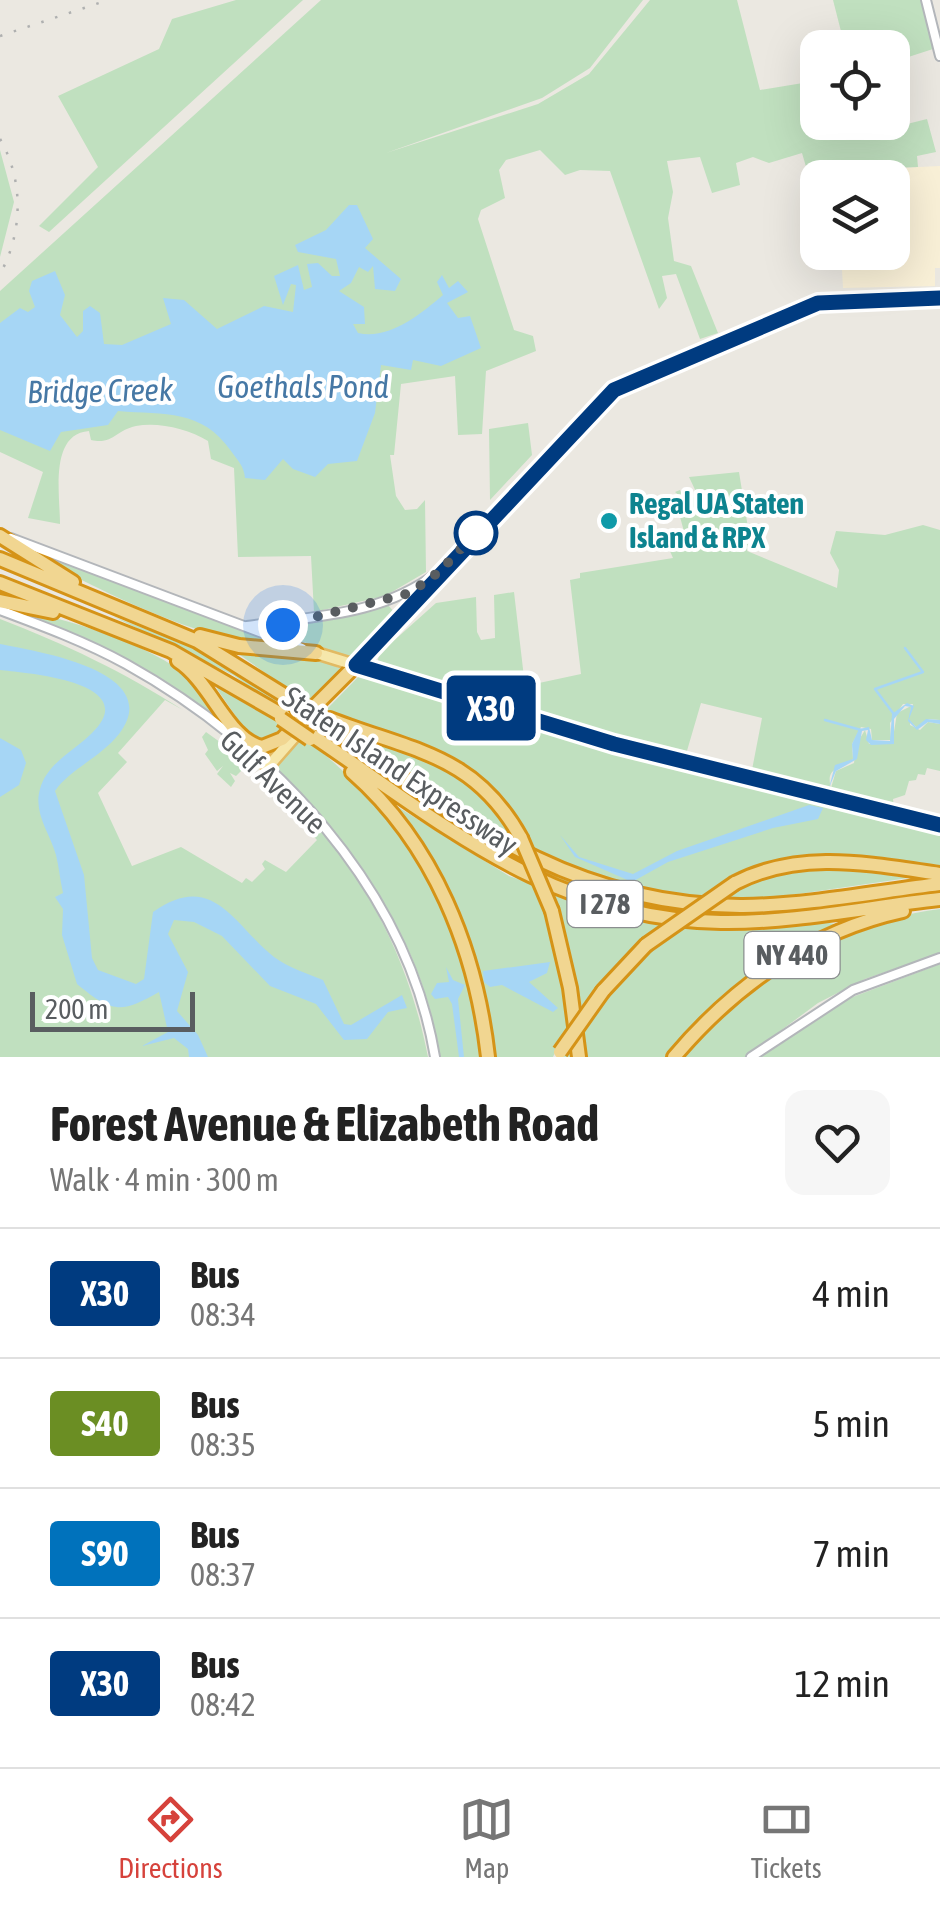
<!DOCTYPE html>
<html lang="en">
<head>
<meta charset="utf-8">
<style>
	:root { --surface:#fff; --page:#f6f6f6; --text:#222; --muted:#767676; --line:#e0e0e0; --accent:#d6423b }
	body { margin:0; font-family:"Asap Condensed",sans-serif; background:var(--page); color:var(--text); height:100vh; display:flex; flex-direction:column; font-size:38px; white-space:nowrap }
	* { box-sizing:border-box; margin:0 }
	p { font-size:32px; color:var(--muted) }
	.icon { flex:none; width:55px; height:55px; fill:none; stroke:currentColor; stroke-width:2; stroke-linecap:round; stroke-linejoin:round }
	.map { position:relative; height:1057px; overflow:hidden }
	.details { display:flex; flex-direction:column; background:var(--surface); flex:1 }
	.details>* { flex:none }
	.badge { padding:0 20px; border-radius:8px; font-size:35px; line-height:65px }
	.fabs { position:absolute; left:800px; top:30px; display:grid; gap:20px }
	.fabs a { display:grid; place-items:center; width:110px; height:110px; border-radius:20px; background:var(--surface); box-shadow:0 10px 40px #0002; font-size:50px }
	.scale { position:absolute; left:30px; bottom:25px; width:165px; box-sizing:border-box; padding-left:10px; border:5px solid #595d60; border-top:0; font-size:28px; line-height:35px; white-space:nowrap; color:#595d60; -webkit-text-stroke:8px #fff; paint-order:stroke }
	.you { position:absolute; width:50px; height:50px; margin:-25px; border:8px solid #fff; border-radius:50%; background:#1a73e8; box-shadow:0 0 0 15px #1a73e833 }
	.map>.badge { position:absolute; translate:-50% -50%; box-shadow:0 0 0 5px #fff }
	.round { display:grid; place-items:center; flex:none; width:105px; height:105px; border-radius:20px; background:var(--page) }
	.head { display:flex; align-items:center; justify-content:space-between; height:170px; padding:0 50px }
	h1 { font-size:48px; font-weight:700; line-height:75px }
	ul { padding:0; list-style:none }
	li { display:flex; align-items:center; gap:30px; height:130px; padding:0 50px; border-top:2px solid var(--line) }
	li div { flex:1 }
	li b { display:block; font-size:38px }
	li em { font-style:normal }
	li .badge { min-width:110px; font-weight:700; text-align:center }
	.dock { display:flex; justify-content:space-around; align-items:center; height:140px; border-top:2px solid var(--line); background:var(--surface); font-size:28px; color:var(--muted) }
	.dock a { display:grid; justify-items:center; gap:5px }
	.dock .active { color:var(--accent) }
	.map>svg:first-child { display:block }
	.commercial { fill:#f9f0d7 }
	.green { fill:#c0e0bf }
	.water { fill:#a6d6f5 }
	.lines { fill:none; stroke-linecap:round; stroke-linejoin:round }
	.stream { stroke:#a6d6f5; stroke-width:2.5 }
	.minor-casing { stroke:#b3b6ba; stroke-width:12 }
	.major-casing { stroke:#e2ba63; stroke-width:15 }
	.highway-casing { stroke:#d59317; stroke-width:18 }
	.minor { stroke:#fff; stroke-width:8 }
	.major { stroke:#f6e7ab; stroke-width:10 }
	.highway { stroke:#f1d691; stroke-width:12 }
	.rail { stroke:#afb0b0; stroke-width:2.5; stroke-dasharray:2.5 12; stroke-linecap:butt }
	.highway-bridge-casing { stroke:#d59317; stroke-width:18; stroke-linecap:butt }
	.highway-bridge { stroke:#f1d691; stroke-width:12 }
	.line-casing { stroke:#fff; stroke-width:22 }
	.line { stroke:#003b80; stroke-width:15 }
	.walk { stroke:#595d60; stroke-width:10; stroke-dasharray:0 18 }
	.culture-dot { fill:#0f9aa8; stroke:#fff; stroke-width:4 }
	.stop-dot { fill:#fff; stroke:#003b80; stroke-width:5 }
	.labels { text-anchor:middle; stroke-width:8; stroke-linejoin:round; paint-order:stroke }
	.shield { fill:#fff; stroke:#8b8e90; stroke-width:2.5 }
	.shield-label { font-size:28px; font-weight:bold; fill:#595d60 }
	.culture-label { font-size:30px; font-weight:bold; fill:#0d838f; stroke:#fff; text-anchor:start }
	.street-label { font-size:30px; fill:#595d60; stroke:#fff }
	.water-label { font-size:32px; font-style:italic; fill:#4678a5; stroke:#fff }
</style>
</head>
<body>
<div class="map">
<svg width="940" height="1057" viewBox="0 0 940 1057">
	<rect width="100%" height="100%" fill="#ebe8e1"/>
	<!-- commercial -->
	<path class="commercial" d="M940,166V268H935V286L843,288L841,253L892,252V178L836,177V171Z"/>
	<!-- green -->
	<path class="green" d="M236,0H303L49,232L39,226L98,167L58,96L159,49L172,19Z
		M321,0H643L590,68L542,98L386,153L538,104L589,74L650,0H737L760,90L809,82L811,92L817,93L818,122H892L893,118L895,127L927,119L936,152L917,156L918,167L838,170L809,177L802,153L769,163L753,157L736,163L740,185L712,193L700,157L667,161L673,192L668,218L674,261L691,266L718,333L700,339L676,274L662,276L667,298L659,309L610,171L580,170L565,175L540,150L506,160L499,170L505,198L481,210L478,219L514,330L533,336L536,351L486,371L482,434L458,435L455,376L401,384L394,455H390L396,496L405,510L417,509L425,500L426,572L385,596L314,612L311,556L238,557L234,468L211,459L208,441C188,429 159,422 136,426C116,430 113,445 91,440L89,431C49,434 60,495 60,524L28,518L43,472L0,452V291Z
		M833,0H923L933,49L893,62L892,48L845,47Z
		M0,150L14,202L0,257Z
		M528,423L532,455L490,500L489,429Z
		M739,472L749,534L747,551L837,588L839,570L830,553L836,531L885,535L923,525L940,530V720L929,719L917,728L909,720L913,704H903L890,723L891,740H872L871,729L861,727L852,744L853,759C841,769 825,767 831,788L836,771L854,763L856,745L865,730L869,744H892L897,713L911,706L910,725L920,730L928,722L940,724V771L927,768L925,775L918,774L916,780L909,781L905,795L893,799L894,808L751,775L762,718L701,703L684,761L377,666L379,654L436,603L476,597L477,632L481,640L495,638L494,595L514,592L525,686L581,674L570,580L580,578V573L673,558L666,542L669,547L685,544L686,539L676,502L682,498L675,492L680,490L684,500L698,496L689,477Z
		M23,547L271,641V643C212,648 75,580 23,547Z
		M388,605L395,613L354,658L281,635L284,629Z
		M0,606C52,614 140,640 182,672C200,687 212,707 224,727L161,682Z
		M112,616L197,649L301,711L294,718L233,675Z
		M0,619C65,644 124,672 183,710L165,700L118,753L127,762L98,793L132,866L181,847L242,883L246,878L252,882L265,869L262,864L265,860L286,872L317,840L301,823L309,818C373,887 410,966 428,1057H0Z
		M230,648L320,659L341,669L308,703Z
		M362,673L569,739L940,830V871L839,856L738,876L700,898L613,882L536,854L490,788L456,761L404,737L324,712Z
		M219,685L280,721L287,726L264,739L248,734L217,689Z
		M316,722C394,777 472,844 562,878C610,896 661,905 711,915C542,904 444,822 310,729Z
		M347,730L403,744L483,791L523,849L482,826Z
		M206,732L249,763L236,776L230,773L235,781L231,787L217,774L223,766L217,771L205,754L208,750L202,737Z
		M302,736C413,822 461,920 484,1057H439C431,979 386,893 335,834C317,812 293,794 278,770L280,760Z
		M385,799L509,876L628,917L746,930L824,922L840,925C776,964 714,998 667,1057H585L562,927L556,937L576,1057H562L557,1048L553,1057H493L463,932Z
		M853,866L915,877L764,899L712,900L785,868Z
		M940,909V953L865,979L818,1003L745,1057H682C750,979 836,922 940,909Z
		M940,964V1057H761L850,998Z"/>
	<!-- water -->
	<path class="water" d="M349,205H357L373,239L365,248L401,279L395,291L375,289L373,266L368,272L359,267L351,283L339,291L364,307L365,324H353L358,333C389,340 421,314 443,295L437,282L442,275L449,288L458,281L468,292L447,303L458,318L470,316L481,348L441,366L413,360L411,370L381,365L375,413L357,461L328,464L315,477L293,469L283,459L265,480L245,478C244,466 238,461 231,451C202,409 165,415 118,411L108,425L61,432L50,451L0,430V323L20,308L28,312L35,307L29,291L32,281L55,271L65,295L60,315L77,337L83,331V311L90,306L100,313L104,344L122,345L171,324L163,298L184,300L217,329L264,306L293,312L296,285L291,284L283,305L274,276L298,265L304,290L312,287L307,264L318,263L332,276H340L336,259L298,252L295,245L326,230Z
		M0,644C35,651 167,671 119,734C101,757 69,770 55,791L84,875L92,958L98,970L136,984L144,979L153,912C213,869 234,925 274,957C289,968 306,973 323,980L344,1024L351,1025L402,995L407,1008L388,1012L367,1039L344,1040L316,1004L270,986L222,936L194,922L174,920L168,934L188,972L177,1011L198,1035L208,1057H189L188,1049L174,1038L142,1046L168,1032L159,992C122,1013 113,1014 77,984L62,935L63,909L55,897L63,893C60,880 59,867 56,855C50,833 33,813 40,789C47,763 74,751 92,733C144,682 27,673 0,670Z
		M907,703L914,706L909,719L916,727L926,719L940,720V724L928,722L917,730L908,721L911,707L905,706L894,719V744L871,745L866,740L868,730L862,731L857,759L836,771L829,788L835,765L853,759L852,744L859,729L869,727L872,740L890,741L892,714Z
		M0,738L21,750L26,763L19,785L0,797Z
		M809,805L823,808L818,819L773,828L668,862L632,882L575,857L560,835L579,857L633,874L677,851Z
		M550,962L547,973L529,982L558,1008L553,1012L502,985L490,987L484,982L483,971Z
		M446,967L453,980L465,985L458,999L464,1057H459L452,1004L448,997L435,999L431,994L437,983L449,982Z"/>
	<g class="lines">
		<!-- stream -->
		<path class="stream" d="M893,713L875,689L923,672L905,648
			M825,720L861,730"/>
		<!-- minor casing -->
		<g class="minor-casing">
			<path id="minor" d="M926,0L940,56
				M11,538L302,648
				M0,610C43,626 86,642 126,664C272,745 407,888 435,1057
				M247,626C313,616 381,616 437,573
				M751,1057L853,990L940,958"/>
		</g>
		<!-- major casing -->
		<g class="major-casing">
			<path id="major" d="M316,653L615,745L940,825
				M352,670L614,390L827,301L940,298
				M267,768L302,728"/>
		</g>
		<!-- highway casing -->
		<g class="highway-casing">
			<path id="highway" d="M0,536L73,582
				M0,559L197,641L297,703
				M0,583L171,651L284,716
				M0,601L53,612
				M200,636L239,646L316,653
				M178,661C211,682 228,740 262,747L282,739L356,665
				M330,719C411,751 474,753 521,838
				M326,724C459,817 572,907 743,906C809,905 875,892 940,884
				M313,736C443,824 554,920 721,922C794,923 867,907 940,899
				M352,772C434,844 476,950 488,1057
				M735,883C801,849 870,864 940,874
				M552,911L570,988L579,1057
				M603,991L646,945
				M674,1057C734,986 811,931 903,911"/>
		</g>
		<!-- minor -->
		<use href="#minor" class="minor"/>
		<!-- major -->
		<use href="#major" class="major"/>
		<!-- highway -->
		<use href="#highway" class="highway"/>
		<!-- rail -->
		<path class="rail" d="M0,36L108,0
			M0,139C24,180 23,233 0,274"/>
		<!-- highway-bridge casing -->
		<g class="highway-bridge-casing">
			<path id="highway-bridge" d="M297,703L326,724
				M281,719L310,739
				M521,838L552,911
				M646,945L735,883
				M560,1052L603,991"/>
		</g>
		<!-- highway-bridge -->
		<use href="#highway-bridge" class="highway-bridge"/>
	</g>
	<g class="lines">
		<!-- line casing -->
		<g class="line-casing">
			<path id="line" d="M940,298L818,303L614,390L356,665L614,744L940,825"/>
		</g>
		<!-- line -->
		<use href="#line" class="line"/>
		<!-- walk -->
		<path class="walk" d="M283,625L410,593L440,571L486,522L476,533"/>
	</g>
	<!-- markers -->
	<circle class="culture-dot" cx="609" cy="521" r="10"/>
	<circle class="stop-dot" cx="476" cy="533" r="20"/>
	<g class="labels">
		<!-- shield labels -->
		<g class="shield">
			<rect x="567.5" y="881" width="75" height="46" rx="8"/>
			<rect x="744.5" y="932" width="95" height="46" rx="8"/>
		</g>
		<g class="shield-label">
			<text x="605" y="914">I 278</text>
			<text x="792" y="965">NY 440</text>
		</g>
		<!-- culture labels -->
		<g class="culture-label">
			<text x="629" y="514">Regal UA Staten<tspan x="629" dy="34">Island &amp; RPX</tspan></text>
		</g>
		<!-- street labels -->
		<g class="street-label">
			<text transform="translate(400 771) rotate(34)" y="10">Staten Island Expressway</text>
			<text transform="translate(273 782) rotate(44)" y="10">Gulf Avenue</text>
		</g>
		<!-- water labels -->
		<g class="water-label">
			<text x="303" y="398">Goethals Pond</text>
			<text transform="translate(100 391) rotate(-1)" y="11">Bridge Creek</text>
		</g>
	</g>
</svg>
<div class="fabs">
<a><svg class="icon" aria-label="locate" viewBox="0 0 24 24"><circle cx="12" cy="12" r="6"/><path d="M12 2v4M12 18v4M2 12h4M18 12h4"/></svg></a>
<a><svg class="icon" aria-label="layers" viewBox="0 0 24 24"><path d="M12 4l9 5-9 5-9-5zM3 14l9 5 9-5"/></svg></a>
</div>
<div class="scale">200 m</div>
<div class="you" style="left:283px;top:625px"></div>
<b class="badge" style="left:491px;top:708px;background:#003b80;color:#fff">X30</b>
</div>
<section class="details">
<div class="head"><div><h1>Forest Avenue &amp; Elizabeth Road</h1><p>Walk · 4 min · 300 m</p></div><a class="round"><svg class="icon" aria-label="heart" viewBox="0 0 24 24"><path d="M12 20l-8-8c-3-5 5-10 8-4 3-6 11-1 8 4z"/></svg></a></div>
<ul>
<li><span class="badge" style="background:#003b80;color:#fff">X30</span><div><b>Bus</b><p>08:34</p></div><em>4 min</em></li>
<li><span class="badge" style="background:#6b8e23;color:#fff">S40</span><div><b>Bus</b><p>08:35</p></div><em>5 min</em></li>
<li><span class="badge" style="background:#0072bc;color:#fff">S90</span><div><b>Bus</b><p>08:37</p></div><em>7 min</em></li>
<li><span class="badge" style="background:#003b80;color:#fff">X30</span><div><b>Bus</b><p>08:42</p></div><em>12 min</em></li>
</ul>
</section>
<nav class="dock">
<a class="active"><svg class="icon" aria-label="directions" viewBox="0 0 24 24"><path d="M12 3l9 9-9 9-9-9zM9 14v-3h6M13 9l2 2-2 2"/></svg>Directions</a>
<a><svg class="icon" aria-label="map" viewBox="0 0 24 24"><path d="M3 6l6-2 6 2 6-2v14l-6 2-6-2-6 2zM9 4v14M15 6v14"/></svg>Map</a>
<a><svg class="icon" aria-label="tickets" viewBox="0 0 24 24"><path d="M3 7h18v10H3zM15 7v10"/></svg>Tickets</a>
</nav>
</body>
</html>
